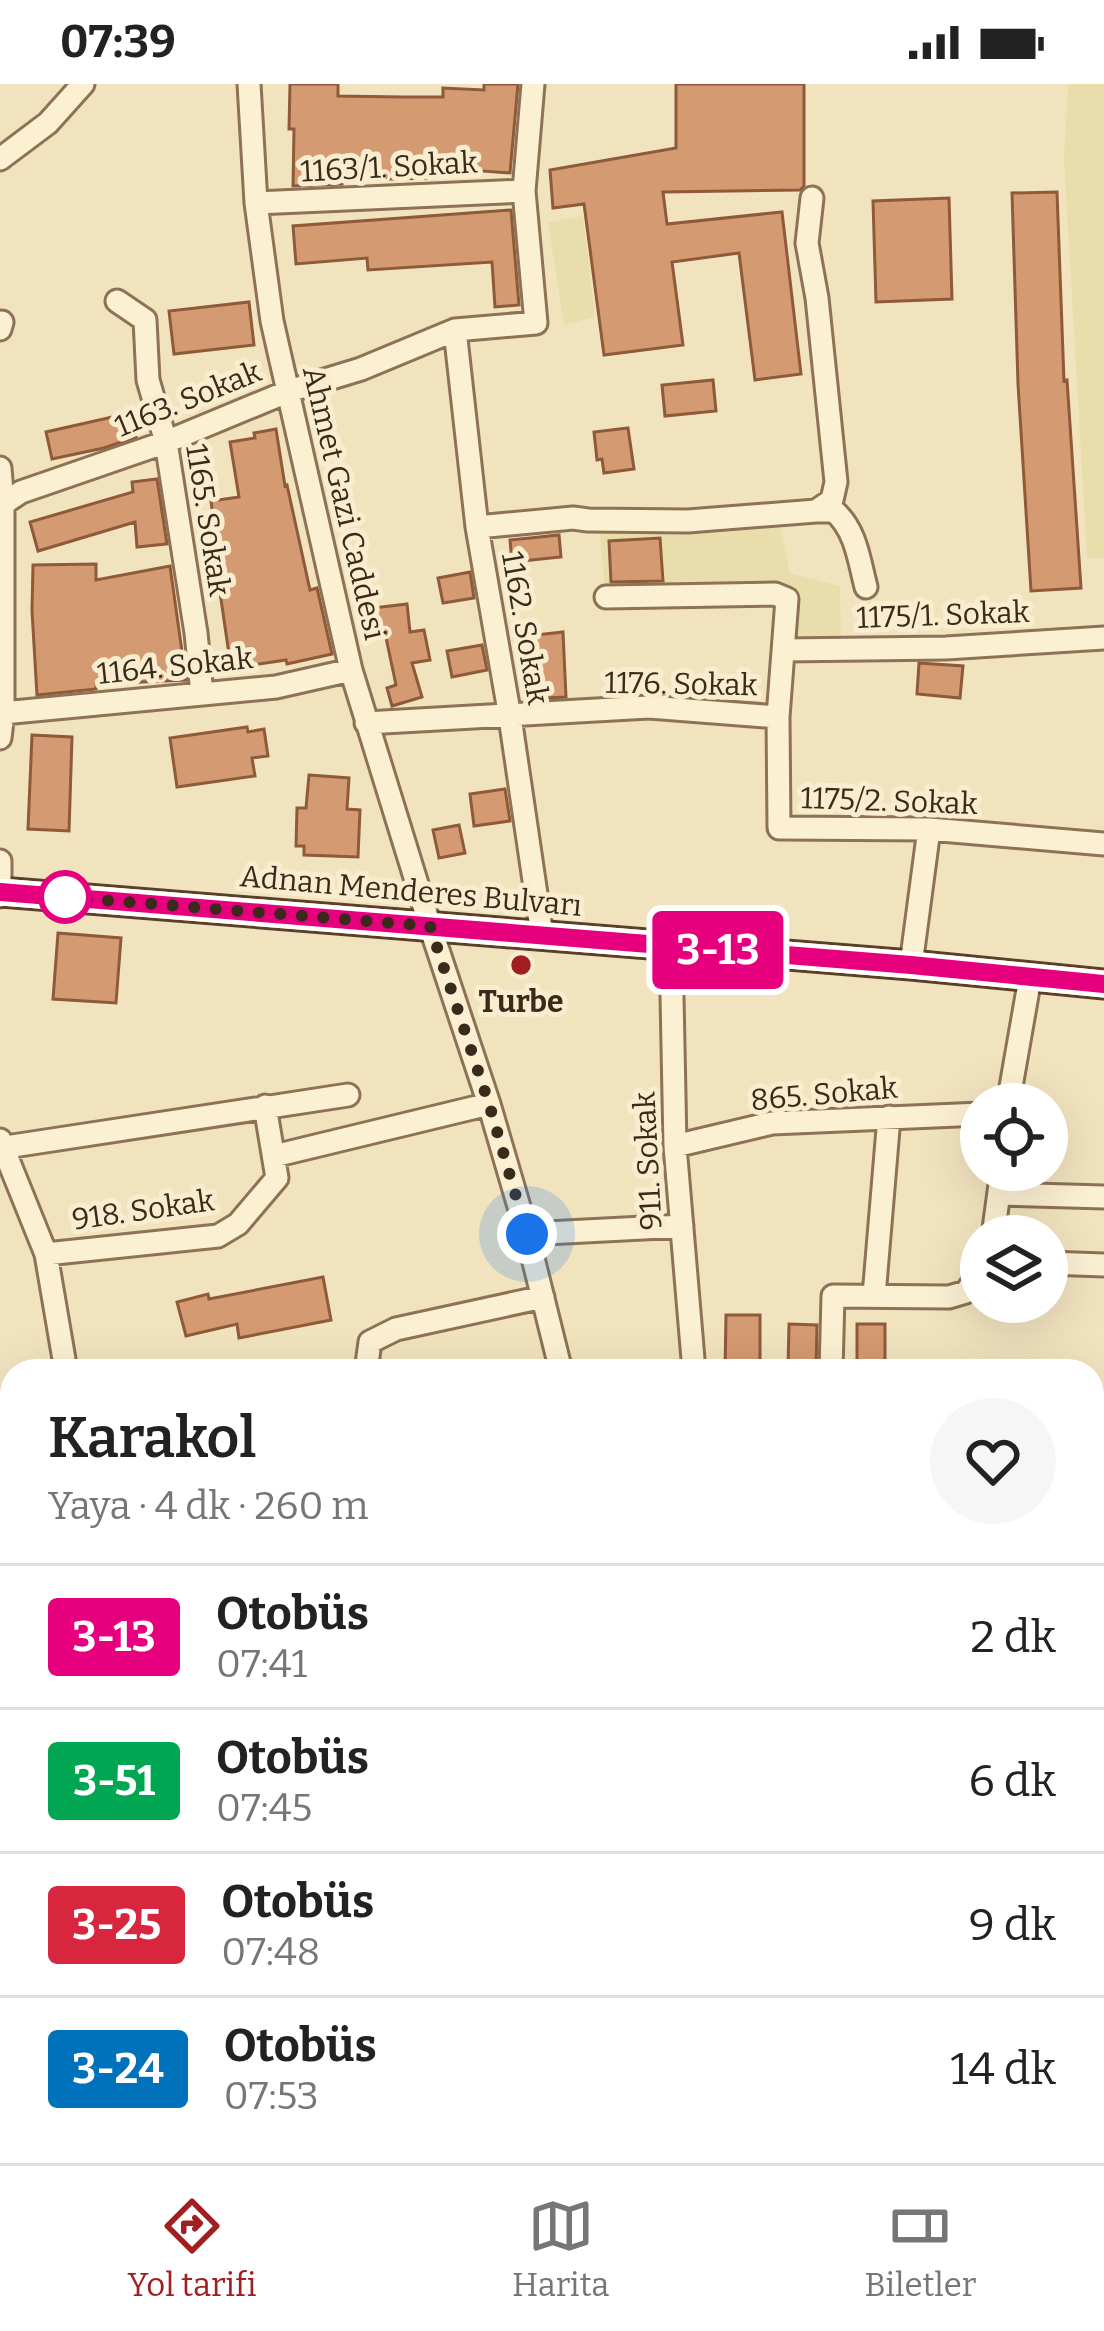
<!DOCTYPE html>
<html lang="tr">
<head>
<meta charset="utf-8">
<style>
	:root { --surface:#fff; --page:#f6f6f6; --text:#222; --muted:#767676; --line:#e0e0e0; --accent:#a21f21 }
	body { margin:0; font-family:Bitter,serif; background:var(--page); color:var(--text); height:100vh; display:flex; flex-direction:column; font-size:45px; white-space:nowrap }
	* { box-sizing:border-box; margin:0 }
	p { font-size:39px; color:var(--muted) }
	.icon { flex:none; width:66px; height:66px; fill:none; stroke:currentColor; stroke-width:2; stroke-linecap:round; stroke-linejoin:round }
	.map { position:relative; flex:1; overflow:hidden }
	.drawer { position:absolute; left:0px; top:1275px; width:1104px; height:804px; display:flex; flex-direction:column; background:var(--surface); border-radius:36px 36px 0 0; box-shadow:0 12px 48px #0002 }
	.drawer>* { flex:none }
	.badge { padding:0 24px; border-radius:9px; font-size:42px; line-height:78px }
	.fabs { position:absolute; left:960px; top:999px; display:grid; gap:24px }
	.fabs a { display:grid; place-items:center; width:108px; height:108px; border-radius:50%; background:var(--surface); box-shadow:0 12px 48px #0002; font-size:60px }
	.you { position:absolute; width:60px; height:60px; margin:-30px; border:9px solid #fff; border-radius:50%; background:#1a73e8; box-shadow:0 0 0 18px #1a73e833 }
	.map>.badge { position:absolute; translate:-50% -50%; box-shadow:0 0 0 6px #fff }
	.round { display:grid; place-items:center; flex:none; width:126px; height:126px; border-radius:63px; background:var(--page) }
	.summary { display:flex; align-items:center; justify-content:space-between; height:204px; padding:0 48px }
	h1 { font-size:57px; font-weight:600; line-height:90px }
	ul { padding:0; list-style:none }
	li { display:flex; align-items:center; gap:36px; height:144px; padding:0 48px; border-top:3px solid var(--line) }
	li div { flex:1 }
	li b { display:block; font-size:45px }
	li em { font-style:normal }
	li .badge { min-width:132px; font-weight:700; text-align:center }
	.status { display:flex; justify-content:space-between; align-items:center; height:84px; padding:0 60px; background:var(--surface); direction:ltr }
	.status svg { height:33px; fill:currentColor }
	.dock { display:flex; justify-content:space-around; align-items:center; height:168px; border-top:3px solid var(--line); background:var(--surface); font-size:33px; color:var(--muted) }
	.dock a { display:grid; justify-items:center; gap:6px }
	.dock .on { color:var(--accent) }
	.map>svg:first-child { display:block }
	.farmland { fill:#e9deab }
	.green { fill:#cad192 }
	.building { fill:#d49a71; stroke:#8e5a39; stroke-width:3 }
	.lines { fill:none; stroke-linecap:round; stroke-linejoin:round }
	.minor-casing { stroke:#8d7255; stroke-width:27 }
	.major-casing { stroke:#5a402a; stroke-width:33 }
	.minor { stroke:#fcf0d3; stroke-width:21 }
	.major { stroke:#fad992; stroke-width:27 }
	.line-casing { stroke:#fff; stroke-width:27 }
	.line { stroke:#e6007e; stroke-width:18 }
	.walk { stroke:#3b2a1b; stroke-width:12; stroke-dasharray:0 21.6 }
	.stop-dot { fill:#fff; stroke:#e6007e; stroke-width:6 }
	.poi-dot { fill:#a21f21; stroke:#f9edcf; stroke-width:4.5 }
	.labels { text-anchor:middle; stroke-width:10; stroke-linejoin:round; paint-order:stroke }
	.street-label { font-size:30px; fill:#3b2a1b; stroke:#f9edcf }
	.poi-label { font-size:30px; font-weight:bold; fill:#3b2a1b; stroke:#f9edcf }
</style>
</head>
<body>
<div class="status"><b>07:39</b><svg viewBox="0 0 49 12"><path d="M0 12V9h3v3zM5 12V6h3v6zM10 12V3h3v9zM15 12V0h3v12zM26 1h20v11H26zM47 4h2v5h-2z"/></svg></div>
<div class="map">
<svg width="1104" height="2079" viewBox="0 0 1104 2079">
	<rect width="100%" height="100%" fill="#f2e3bf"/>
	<!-- farmland -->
	<path class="farmland" d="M1068,0H1104V474H1087L1064,74Z
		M583,132L595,233L564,241L548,138Z
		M779,436L790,489L840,502L841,557L794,558L787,515L606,513L599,444Z"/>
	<!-- green -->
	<path class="green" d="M1104,2046V2079H990V2067H1092V2047Z
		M499,2067H544L566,2079H439L438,2075Z"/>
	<!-- building -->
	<path class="building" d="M290,0H338V12L403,13H443V4L484,6V0H518L510,89L469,86V90L432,88V94L342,96V100L293,102L294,45H289Z
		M676,0H804V102L800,106L663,108L667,140L782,128L801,290L755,296L739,169L672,178L683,261L604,271L584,120L553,124L550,86L676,64Z
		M1057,108L1064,297L1067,296L1081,504L1031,507L1018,300L1012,109Z
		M949,114L952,215L876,218L873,117Z
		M511,126L519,221L495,223L492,178L368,186L367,174L296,180L293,142Z
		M249,218L254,261L174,270L169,227Z
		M713,296L716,327L665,332L662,301Z
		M130,329L136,353L104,364L52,375L46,348Z
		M628,344L634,385L604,389L602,375L597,376L594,348Z
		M276,345L285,402L287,401L310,506L317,504L332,570L287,580L286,576L231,584L215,474L222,472L220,456H216L211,417L239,413L230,358L255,354L254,349Z
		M157,395L167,460L137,463L135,438L38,467L30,438L133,408L132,398Z
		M559,451L561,473L512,478L510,456Z
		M660,454L663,497L611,498L609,457Z
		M96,480V496L170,482L186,596L96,600V605L37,611L32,527L33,481Z
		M470,488L474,514L443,519L438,494Z
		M407,520L410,548L424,546L430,576L412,579L422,613L392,622L387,604L396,601L385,549L376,550L373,524Z
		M563,548L566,613L528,615L526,578H520L518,553Z
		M482,561L487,586L452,593L447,567Z
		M919,579L963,582L960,614L917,610Z
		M247,643L248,648L264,645L268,672L252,674L255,692L177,703L170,654Z
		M32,651L72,653L69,747L28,745Z
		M309,691L349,694L347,725L360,726L358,773L304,771V762H296L297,724H306Z
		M505,705L510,737L474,742L470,710Z
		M459,741L465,769L439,774L433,746Z
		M58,849L121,854L116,919L53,915Z
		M323,1193L331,1236L239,1254L237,1240L186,1252L177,1218L208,1210L209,1215Z
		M726,1231H760V1287H725Z
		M789,1240L817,1241L816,1285L788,1284Z
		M857,1240H885V1287H857Z"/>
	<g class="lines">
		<!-- minor casing -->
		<g class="minor-casing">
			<path id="minor" d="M249,0L256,119L272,237L351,586L430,842L489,1020L527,1150L561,1287
				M0,75L48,39L83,0
				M256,119L524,107
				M117,217L145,236L148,296L166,358L196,549L202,610
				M0,245L2,238
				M455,246L477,443L510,633L542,851
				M0,384L3,420V629L0,654
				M3,420L21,408L166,358L289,307L361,285L455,246L536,239L524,107L533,0
				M816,427H834C856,446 859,476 866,503
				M477,443L573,434L588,436L688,437L816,427L832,416L836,398L817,214L807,159L812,114
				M606,513L775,510L787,515L778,633L779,744L929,745L1104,760
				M784,566L946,564L1104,554
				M3,629L276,603L351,586
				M366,639L649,623L778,633
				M0,777V812
				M671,862L675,1062L694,1287
				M911,881L929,745
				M1008,1020L1030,894
				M0,1056L46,1170L66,1287
				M675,1062L772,1039L981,1030
				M6,1063L348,1011
				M274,1072L489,1020
				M1000,1110L1104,1113
				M527,1150L682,1142
				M993,1152L1002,1086
				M46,1170L218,1152L238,1140L277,1094L265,1022
				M1047,1179L1104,1181
				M874,1212L889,1033
				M366,1287L370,1258L396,1245L543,1213
				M831,1287L833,1212L949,1213L966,1208L981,1187
				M1092,1455H1104
				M0,1555L12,1551
				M1092,1662L1104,1661
				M0,1778L12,1773
				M1092,1833H1104
				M0,1965L12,1982
				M0,2016L12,2012
				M1092,2030H1104
				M186,2067L188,2079
				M657,2067L658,2079
				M336,2074L380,2067
				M27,2079V2067
				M979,2079V2067"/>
		</g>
		<!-- major casing -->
		<g class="major-casing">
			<path id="major" d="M0,808L911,881L1104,900"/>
		</g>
		<!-- minor -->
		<use href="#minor" class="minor"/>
		<!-- major -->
		<use href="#major" class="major"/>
	</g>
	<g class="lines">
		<!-- line casing -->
		<g class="line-casing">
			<path id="line" d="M0,808L911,881L1104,900"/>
		</g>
		<!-- line -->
		<use href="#line" class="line"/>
		<!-- walk -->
		<path class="walk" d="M65,813L430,842L489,1020L527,1150"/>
	</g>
	<!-- markers -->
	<circle class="stop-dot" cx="65" cy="813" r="24"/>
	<circle class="poi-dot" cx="521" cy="881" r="12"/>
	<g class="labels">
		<!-- street labels -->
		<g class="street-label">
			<text transform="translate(389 83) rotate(-3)" y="10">1163/1. Sokak</text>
			<text transform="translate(188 315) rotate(-22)" y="10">1163. Sokak</text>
			<text transform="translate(344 419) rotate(77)" y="10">Ahmet Gazi Caddesi</text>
			<text transform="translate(208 436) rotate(81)" y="10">1165. Sokak</text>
			<text transform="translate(943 531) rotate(-2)" y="10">1175/1. Sokak</text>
			<text transform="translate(525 544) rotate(80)" y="10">1162. Sokak</text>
			<text transform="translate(175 582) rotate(-6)" y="10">1164. Sokak</text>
			<text transform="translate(681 600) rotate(1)" y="10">1176. Sokak</text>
			<text transform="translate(889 717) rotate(2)" y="10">1175/2. Sokak</text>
			<text transform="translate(411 807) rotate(5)" y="10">Adnan Menderes Bulvarı</text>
			<text transform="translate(824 1010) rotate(-5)" y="10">865. Sokak</text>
			<text transform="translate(648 1077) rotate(-93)" y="10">911. Sokak</text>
			<text transform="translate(143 1126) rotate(-8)" y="10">918. Sokak</text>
		</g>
		<!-- poi labels -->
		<g class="poi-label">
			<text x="521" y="928">Turbe</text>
		</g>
	</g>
</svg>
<div class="fabs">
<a><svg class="icon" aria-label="locate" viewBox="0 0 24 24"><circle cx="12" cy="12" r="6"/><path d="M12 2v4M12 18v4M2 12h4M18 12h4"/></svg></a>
<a><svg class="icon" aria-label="layers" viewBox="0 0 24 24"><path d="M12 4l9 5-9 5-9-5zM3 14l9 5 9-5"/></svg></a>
</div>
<div class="you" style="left:527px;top:1150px"></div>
<b class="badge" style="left:718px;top:866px;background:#e6007e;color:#fff">3-13</b>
<section class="drawer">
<div class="summary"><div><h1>Karakol</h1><p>Yaya · 4 dk · 260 m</p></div><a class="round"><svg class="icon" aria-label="heart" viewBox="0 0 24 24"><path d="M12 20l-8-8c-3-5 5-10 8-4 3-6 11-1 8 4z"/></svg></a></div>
<ul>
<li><span class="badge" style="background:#e6007e;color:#fff">3-13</span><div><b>Otobüs</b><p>07:41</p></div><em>2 dk</em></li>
<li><span class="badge" style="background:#00a651;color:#fff">3-51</span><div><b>Otobüs</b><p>07:45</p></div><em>6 dk</em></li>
<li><span class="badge" style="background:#d7263d;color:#fff">3-25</span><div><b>Otobüs</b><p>07:48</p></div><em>9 dk</em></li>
<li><span class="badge" style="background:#0072bc;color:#fff">3-24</span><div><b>Otobüs</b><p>07:53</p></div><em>14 dk</em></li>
</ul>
</section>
</div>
<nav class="dock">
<a class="on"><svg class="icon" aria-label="directions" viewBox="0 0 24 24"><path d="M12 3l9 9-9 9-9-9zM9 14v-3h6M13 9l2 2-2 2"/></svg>Yol tarifi</a>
<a><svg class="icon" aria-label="map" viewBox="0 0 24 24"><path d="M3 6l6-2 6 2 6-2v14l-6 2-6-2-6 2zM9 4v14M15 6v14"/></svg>Harita</a>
<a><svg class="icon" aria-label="tickets" viewBox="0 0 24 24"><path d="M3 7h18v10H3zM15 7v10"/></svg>Biletler</a>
</nav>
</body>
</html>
